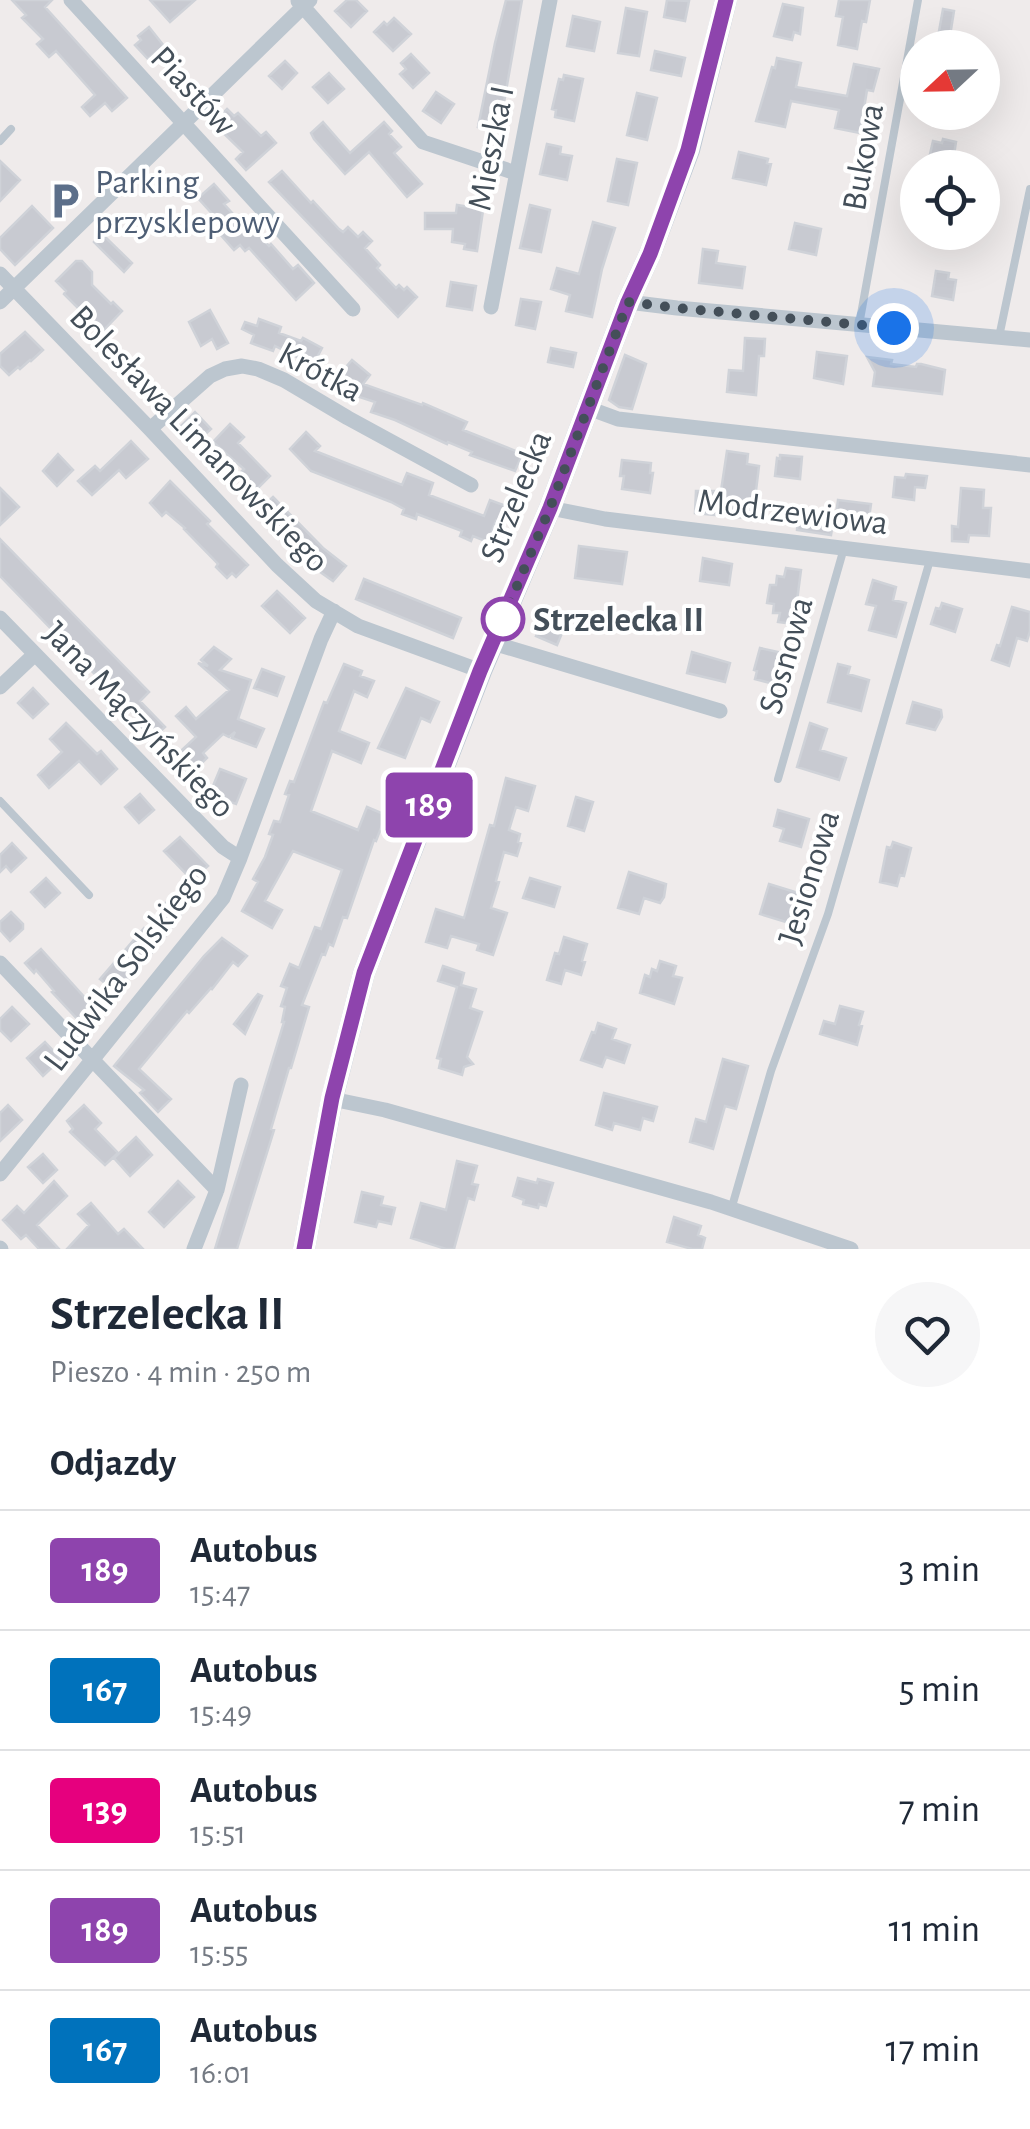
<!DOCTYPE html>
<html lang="pl">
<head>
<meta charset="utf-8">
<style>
	:root { --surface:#fff; --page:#f6f6f7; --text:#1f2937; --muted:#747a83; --line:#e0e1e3 }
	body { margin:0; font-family:"Alegreya Sans",sans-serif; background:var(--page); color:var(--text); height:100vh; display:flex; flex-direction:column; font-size:38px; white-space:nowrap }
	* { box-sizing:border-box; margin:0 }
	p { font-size:32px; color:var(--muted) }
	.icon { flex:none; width:55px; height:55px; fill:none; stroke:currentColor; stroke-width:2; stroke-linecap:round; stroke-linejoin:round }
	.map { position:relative; height:1249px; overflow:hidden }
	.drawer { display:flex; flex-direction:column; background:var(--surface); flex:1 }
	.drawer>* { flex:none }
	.badge { padding:0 20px; border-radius:8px; font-size:35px; line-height:65px }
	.needle { width:65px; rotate:248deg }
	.controls { position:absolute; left:900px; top:30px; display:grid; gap:20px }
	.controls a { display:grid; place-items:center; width:100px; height:100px; border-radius:50%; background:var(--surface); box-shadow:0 10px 40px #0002; font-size:50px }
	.you { position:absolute; width:50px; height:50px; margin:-25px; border:8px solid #fff; border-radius:50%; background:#1a73e8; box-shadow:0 0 0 15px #1a73e833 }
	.map>.badge { position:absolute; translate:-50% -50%; box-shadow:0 0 0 5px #fff }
	h2 { padding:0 50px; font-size:38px; line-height:90px }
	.round { display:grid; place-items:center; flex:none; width:105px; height:105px; border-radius:52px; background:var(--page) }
	.overview { display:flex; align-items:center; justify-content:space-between; height:170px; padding:0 50px }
	h1 { font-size:48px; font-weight:600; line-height:75px }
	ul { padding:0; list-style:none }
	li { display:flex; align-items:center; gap:30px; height:120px; padding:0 50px; border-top:2px solid var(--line) }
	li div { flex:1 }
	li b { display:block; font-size:38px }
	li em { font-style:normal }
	li .badge { min-width:110px; font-weight:700; text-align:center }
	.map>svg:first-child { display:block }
	.building { fill:#c8cad1; stroke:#cfd2d8; stroke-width:2.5 }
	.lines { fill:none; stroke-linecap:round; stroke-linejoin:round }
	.lane { stroke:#bcc6cf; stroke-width:8 }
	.street { stroke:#bcc6cf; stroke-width:15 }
	.secondary { stroke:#bcc7d3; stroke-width:22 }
	.line-casing { stroke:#fff; stroke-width:22 }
	.line { stroke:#8e44ad; stroke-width:15 }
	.walk { stroke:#444f59; stroke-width:10; stroke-dasharray:0 18 }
	.stop-dot { fill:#fff; stroke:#8e44ad; stroke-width:5 }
	.labels { text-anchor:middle; stroke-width:8; stroke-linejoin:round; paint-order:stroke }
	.street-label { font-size:35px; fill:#444f59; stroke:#fff }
	.service-label { font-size:35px; fill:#4e5e75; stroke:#fff; text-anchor:start }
	.stop-label { font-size:35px; font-weight:bold; fill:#444f59; stroke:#fff; text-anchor:start }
</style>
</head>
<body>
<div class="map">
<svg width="1030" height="1249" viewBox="0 0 1030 1249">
	<rect width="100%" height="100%" fill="#efebeb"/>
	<!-- building -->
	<path class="building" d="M12,0H52L45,7L127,98L112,111L105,103L90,116L82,107L95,95L56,51L49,57L37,44L43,39L22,18L26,15Z
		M150,0H195L170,22Z
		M347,0H356L367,11L351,27L335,11Z
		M506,0H522L499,131L478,127L495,43Z
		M667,0L689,1L685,21L664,17Z
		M839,0H870L866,22L862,21L857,49L838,45L843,17L836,16Z
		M783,4L803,8L800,34L794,32L792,40L774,36Z
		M626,8L647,12L639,56L618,53Z
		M943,9L954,11L948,48H936Z
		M573,16L600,22L594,51L567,46Z
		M394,18L411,34L393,51L374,32L384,22L387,25Z
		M149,27L164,46L148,59L135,45L141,40L138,36Z
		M655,51L685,58L681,76L651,70Z
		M411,54L429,73L413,88L400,74L406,69L401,63Z
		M777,58L801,63L796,87L847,96L854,64L879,69L873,91L867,90L860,133L835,128L839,110L791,101L785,127L756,121L772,67L775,68Z
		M285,61L297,73L282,89L269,76Z
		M329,73L344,89L328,103L313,87Z
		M564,75L583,79L574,121L555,117L556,110L552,109L559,79L563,80Z
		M436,92L454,104L441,123L423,111Z
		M637,93L657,98L647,140L627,135Z
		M227,109L234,116L238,113L261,136L266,132L276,143L246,170L236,159L243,152L213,123Z
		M323,122L350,153L384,122L392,131L389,134L401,147L394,153L422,184L407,197L369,152L345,174L314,139L311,133Z
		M943,139L956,142L952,168H936L937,165L928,163L933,141L942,143Z
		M547,144L561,147L560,154L572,156L567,180L540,174Z
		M739,152L768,159L767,163L771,164L766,185L733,178Z
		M617,159L637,163L628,205L608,201Z
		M0,161L20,180L0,201Z
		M282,171L311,203L313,201L339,229L343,232L348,227L358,237L363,232L372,241L365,248L380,265L377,268L396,288L399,285L404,290L407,287L417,297L398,317L269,182Z
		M214,184L229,201L224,204L245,227L249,223L269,246L271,244L293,269L298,265L314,283L296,300L249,248L245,251L240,245L234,250L218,232L224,227L198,198Z
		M471,202L484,204L477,251L464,249L465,244L452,242L453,229H425V213H456L457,205L470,207Z
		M530,205L550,210L541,252L520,248Z
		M32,206L53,228L15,265L0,249V238Z
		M593,222L615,228L602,269L592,317L566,311L570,295L551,289L557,268L579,274Z
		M795,223L821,229L816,255L789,249Z
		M102,234L132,263L124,272L94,242Z
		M703,249L718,251L716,263L745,267L742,288L699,283Z
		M76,261H82L92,272V285L111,304L113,302L122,311L102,332L64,294L66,291L56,281Z
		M936,271L949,273L948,279L956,280L953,300L932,296Z
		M451,282L476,286L472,310L447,306Z
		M521,299L541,302L535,329L516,325Z
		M210,310L228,343L217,349L212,339L201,346L189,322Z
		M259,319L281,327L279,333L301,341L303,338L322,348L313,365L275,346L273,351L251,343L254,335L242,329L245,322L257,326Z
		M25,332L43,350L31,361L30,360L20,369L18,367L9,375L0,366V354Z
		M745,338L765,339L764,356H759L756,395L727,392L729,370L743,371Z
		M551,348L576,353L573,367L548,362Z
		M817,352L847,356L843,384L814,378Z
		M625,355L646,364L632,409L619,407L609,400Z
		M867,357L892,360L891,364L916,367L917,364H921L945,370L942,394L873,386L875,372Z
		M352,360L370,375L363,384L422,405L423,403L467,422L463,430L516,451L522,455L515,471L470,455L472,452L448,442L447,444L395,420L371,412L375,402L353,395L326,372L339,375Z
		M195,412L211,429L196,443L191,438L183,436L178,429Z
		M230,424L244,437L238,443L270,476L255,491L239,474L244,469L213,442Z
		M306,432L320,446L315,451L402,485L407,473L433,483L429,495L484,516L490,500L506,506L499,523L496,521L488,542L473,536L471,541L460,536L462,531L417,514L416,519L402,514L404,509L391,502L311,471L290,449Z
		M131,441L148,459L126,478L119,470L92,495L78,481L95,466L100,471Z
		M727,451L748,454L747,464L759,466L755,499L759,500L757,519L695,513L696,491H721Z
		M58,454L73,470L57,486L43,471Z
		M780,455L802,457L800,479L775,476L777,458L780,459Z
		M622,460L651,463L650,473H653L650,493L622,489L624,476H620Z
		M906,474L927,476L925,488L915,487L914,500L893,497L895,477L905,478Z
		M170,481L210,521L207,524L248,565L236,577L232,573L227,578L216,567L218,564L184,529L185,528L166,512L162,516L150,503Z
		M0,488L19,507L0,525Z
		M961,488L984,490L983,508H991L989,536L969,535L968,542L952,541V526L958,527Z
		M273,497L323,548L346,566L333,581L316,569L261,514L266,510L262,507Z
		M838,500L871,504L869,518L836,514Z
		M821,516L834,517L831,535L797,530L798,517L820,520Z
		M0,539L149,692L140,701L165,727L149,742L138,730L141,726L136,721L138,719L0,576Z
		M579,546L627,552L622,584L575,578Z
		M703,558L732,564L729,585L700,581Z
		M786,568L801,570L794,624L778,622L780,613H773L774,604L767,603L770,585H776L777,576L784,577Z
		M364,579L461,618L453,638L356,599Z
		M873,580L896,587L893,600L906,603L896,637L869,630L876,606L866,604Z
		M277,591L305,618L290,633L262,606Z
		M942,603L962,609L955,632L931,624L936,608L940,609Z
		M1012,607L1030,612V631L1027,641L1017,638L1009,666L992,660L997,645L1000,646Z
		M546,613L567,621L557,645L536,636Z
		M214,647L231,659L220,670L251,680L238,719L264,729L256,747L232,738L235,732L229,737L223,734L203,753L207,758L183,781L172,770L175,767L169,762L196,737L176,716L186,707L196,719L229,690L198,663L208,666L201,660Z
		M760,648L778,652V655L787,658L789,664L787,670L781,677L776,676L774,684L755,679L757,671L754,670Z
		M692,652L730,663L725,682L687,673Z
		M344,664L362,671L360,676L374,681L367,697L354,691L339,731L369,743L361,763L332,751L311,811L358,830L367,807L386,815L376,841L374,840L347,918L343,917L333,946L329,944L325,955L322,954L302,1005L309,1007L291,1068H289L271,1129L274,1130L237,1249H215L284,1022H282L285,1007L281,1006L287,988L281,986L290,964L299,968L315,927L321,929L342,870L293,851L265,901L282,910L272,928L242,911L258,882L253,879L265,857L273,835L269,834L274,821L280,822L289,795L285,794L290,781L294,782L324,702L327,703Z
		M838,664L850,667L848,674L869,680L861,711L828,702Z
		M262,669L284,677L277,696L254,688Z
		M33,688L48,704L33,718L18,703Z
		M406,688L439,702L430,722L421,718L405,758L378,748Z
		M913,702L941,710L942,717L935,730L907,723Z
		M66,723L97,754L101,751L117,769L101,784L79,761L49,788L38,775L62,752L50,739Z
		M810,723L827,729L820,750L846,758L839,780L797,767Z
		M220,769L246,779L236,804L214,796L217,788L213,786Z
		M506,778L535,786L528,811L516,807L509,830L520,834L518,842L521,843L517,856L504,852L496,881L499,882L491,908L507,913L493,955L477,950L479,944L451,936L447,948L426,942L436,909L464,918L490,825L494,826Z
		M140,794L154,810L139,823L125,807Z
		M576,797L593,802L584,831L568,826Z
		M778,810L809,819L801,847L780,841L784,829L774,826Z
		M180,837L208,866L192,880L164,851Z
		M893,842L911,848L904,876L900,875L897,886L880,882L887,847L891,848Z
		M12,843L26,858L11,872L6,866L0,872V855Z
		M629,872L666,884L664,897L660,903L644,898L639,914L618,908Z
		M46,878L60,893L45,907L31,892Z
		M530,878L560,887L554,907L523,898Z
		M769,884L805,895L799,912L793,910L789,923L760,914Z
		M169,899L184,910L161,942L117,993L100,979L144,928L146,930Z
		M11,912L23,924V929L10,941L0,930V922Z
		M564,937L587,944L582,961L585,962L581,975L565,970L561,984L547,980L555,953L559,954Z
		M222,938L247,956L238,966L233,962L212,989L211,988L189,1013L187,1011L139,1069L171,1099L158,1112L140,1093L144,1090L114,1066L204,956Z
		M41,949L95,1009L80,1022L52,992L54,991L36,970L34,973L25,963Z
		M660,961L676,966L673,976L682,978L674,1004L640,993L645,975L650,977L652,969L657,971Z
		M443,966L464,973L461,985L476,989L470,1008L482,1012L467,1057L473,1064L464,1067L462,1075L439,1068L441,1059L437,1058L457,987L438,981Z
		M258,994L262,996L245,1034L234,1024Z
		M840,1006L863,1012L859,1025L862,1026L857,1045L820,1034L824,1021L835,1024Z
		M12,1007L29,1024L11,1041L0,1030V1019Z
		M598,1023L616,1029L612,1039L630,1045L624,1063L606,1057L602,1067L581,1060L592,1032L595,1033Z
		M45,1042L61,1059L43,1076L27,1058Z
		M723,1059L748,1066L736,1109L725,1106L713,1149L690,1142L696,1119L706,1122Z
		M604,1093L657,1107L653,1121L643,1118L640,1130L614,1123L612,1130L596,1125Z
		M8,1105L22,1120L0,1141V1113Z
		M84,1105L101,1123L95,1129L118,1153L105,1165L70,1132L73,1129L67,1121Z
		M136,1137L152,1155L130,1176L114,1158Z
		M43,1154L57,1170L43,1183L28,1167Z
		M457,1161L477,1166L472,1184L478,1185L474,1200L468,1198L454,1249H446L411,1238L421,1203L446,1210Z
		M518,1178L537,1183L538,1179L553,1183L546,1206L539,1204L538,1208L523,1204L524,1200L513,1196Z
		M54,1181L67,1196L37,1225L59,1249H39L26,1235L21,1239L3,1220L17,1206L24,1213Z
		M178,1181L194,1197L164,1227L149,1212Z
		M362,1192L383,1197L381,1205L395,1208L391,1224L378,1221L376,1227L355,1222Z
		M91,1203L118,1234L124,1229L143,1249H67L89,1225L78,1214Z
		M674,1217L701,1226L698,1235L705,1238L702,1249H692L667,1242Z"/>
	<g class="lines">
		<!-- lane -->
		<path class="lane" d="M0,141L11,129
			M859,325L918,0
			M999,337L1030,189
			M778,779L844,548
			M0,801L89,895
			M731,1210L771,1071L828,914L930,560"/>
		<!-- street -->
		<path class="street" d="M71,0L353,309
			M298,1L423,142L516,173
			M0,274L150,429L277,565L316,601L358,626L481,671
			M0,302L310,0
			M628,302L677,308L1030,340
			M491,307L550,0
			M588,408L618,419L1030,465
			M150,429L210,376L225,369L242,366L258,369L284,380L348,418L471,485
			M550,508L605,519L1030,571
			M0,618L223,847L240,858
			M493,643L720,711
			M0,687L35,654
			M0,963L217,1190
			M332,1099L385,1110L711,1202L851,1249
			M0,1174L223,898L240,858L321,639L334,611
			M0,1248L1,1249
			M194,1249L217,1190L241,1085"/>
		<!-- secondary -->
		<path class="secondary" d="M304,1249L332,1099L364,973L481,671L550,508L628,302L650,254L689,150L726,0"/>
	</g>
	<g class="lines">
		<!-- line casing -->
		<g class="line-casing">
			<path id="line" d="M304,1249L332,1098L364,973L480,671L550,508L628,302L650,254L688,150L726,0"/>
		</g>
		<!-- line -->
		<use href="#line" class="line"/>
		<!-- walk -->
		<path class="walk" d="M503,619L550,508L628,302L677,308L894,328"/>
	</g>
	<!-- icons -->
	<defs>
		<g id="parking-bare" transform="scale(3)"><path d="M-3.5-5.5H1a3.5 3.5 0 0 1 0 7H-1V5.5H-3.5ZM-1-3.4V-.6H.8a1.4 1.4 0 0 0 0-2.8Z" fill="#5c6f8a" stroke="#fff" stroke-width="2.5" paint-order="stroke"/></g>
	</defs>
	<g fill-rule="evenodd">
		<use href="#parking-bare" x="65" y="201"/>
	</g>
	<!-- markers -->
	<circle class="stop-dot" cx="503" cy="619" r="20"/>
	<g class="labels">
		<!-- street labels -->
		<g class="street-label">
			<text transform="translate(194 90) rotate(47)" y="12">Piastów</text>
			<text transform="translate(490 148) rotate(-79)" y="12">Mieszka I</text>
			<text transform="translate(862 157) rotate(-80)" y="12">Bukowa</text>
			<text transform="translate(321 371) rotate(28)" y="12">Krótka</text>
			<text transform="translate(200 438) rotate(46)" y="12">Bolesława Limanowskiego</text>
			<text transform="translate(515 496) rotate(-68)" y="12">Strzelecka</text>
			<text transform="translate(793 511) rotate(7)" y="12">Modrzewiowa</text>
			<text transform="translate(785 655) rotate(-74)" y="12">Sosnowa</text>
			<text transform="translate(140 719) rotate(46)" y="12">Jana Mączyńskiego</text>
			<text transform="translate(808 877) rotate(-73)" y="12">Jesionowa</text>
			<text transform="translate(125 967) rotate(-53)" y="12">Ludwika Solskiego</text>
		</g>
		<!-- service labels -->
		<g class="service-label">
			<text x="95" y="193">Parking<tspan x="95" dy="40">przysklepowy</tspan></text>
		</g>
		<!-- stop labels -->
		<g class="stop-label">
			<text x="533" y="631">Strzelecka II</text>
		</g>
	</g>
</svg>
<div class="controls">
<a><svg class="needle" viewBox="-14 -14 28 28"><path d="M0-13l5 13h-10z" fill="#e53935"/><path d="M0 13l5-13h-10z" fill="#747a83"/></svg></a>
<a><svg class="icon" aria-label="locate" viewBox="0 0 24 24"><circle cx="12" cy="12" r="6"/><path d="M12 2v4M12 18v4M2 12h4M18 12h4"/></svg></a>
</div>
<div class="you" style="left:894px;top:328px"></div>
<b class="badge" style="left:429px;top:805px;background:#8e44ad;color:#fff">189</b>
</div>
<section class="drawer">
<div class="overview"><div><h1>Strzelecka II</h1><p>Pieszo · 4 min · 250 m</p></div><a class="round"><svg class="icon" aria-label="heart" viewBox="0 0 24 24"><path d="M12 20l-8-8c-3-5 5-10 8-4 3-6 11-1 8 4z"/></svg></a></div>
<h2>Odjazdy</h2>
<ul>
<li><span class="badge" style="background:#8e44ad;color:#fff">189</span><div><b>Autobus</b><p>15:47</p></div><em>3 min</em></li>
<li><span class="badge" style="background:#0072bc;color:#fff">167</span><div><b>Autobus</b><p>15:49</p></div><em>5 min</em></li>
<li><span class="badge" style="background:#e6007e;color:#fff">139</span><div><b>Autobus</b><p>15:51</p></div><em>7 min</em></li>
<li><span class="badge" style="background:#8e44ad;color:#fff">189</span><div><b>Autobus</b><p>15:55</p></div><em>11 min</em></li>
<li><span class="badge" style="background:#0072bc;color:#fff">167</span><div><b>Autobus</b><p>16:01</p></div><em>17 min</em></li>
</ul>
</section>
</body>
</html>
